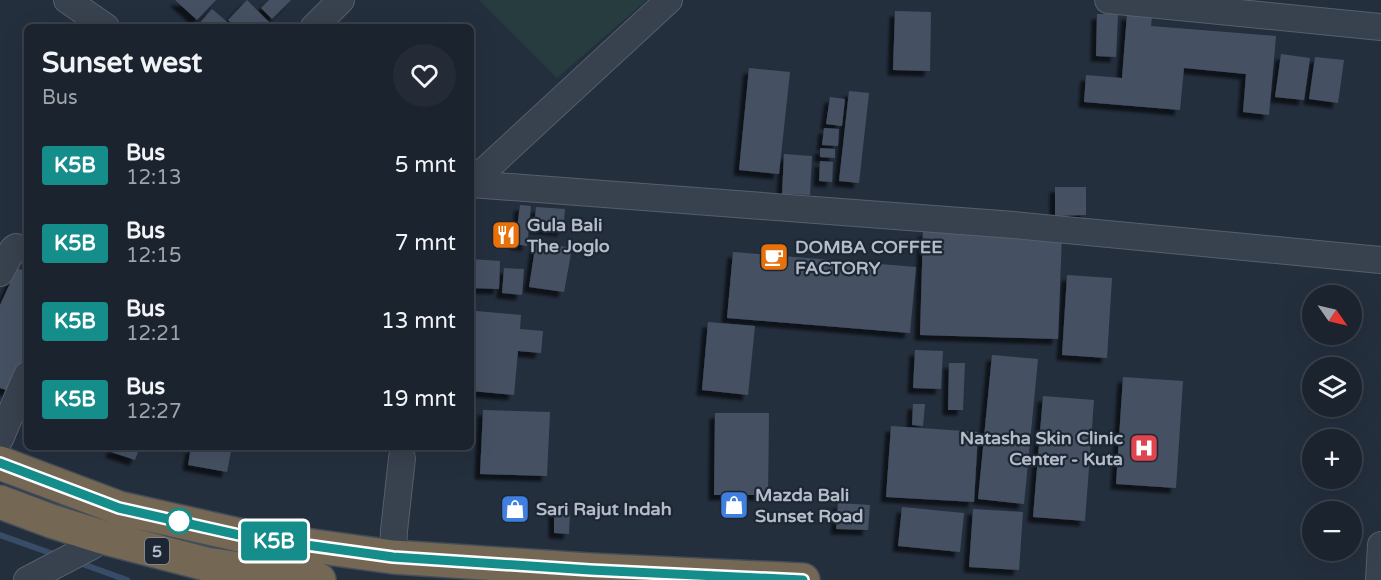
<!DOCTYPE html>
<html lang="id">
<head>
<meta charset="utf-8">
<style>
	:root { --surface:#1b232e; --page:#242b36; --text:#f1f3f6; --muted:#a0a4aa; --line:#39404a }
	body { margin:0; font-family:"Varela Round",sans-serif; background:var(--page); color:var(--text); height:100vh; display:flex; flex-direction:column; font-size:22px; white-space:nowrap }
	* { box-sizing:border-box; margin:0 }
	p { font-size:20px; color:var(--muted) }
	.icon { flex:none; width:33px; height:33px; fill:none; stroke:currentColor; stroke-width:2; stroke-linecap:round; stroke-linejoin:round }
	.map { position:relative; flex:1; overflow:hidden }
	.sheet { position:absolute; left:24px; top:24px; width:450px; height:426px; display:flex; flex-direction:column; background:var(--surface); border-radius:9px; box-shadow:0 6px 24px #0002,0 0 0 2px var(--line) }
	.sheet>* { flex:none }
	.badge { padding:0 12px; border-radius:4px; font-size:21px; line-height:39px }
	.needle { width:39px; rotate:124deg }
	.buttons { position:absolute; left:1302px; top:285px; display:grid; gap:12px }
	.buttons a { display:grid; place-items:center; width:60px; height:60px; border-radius:50%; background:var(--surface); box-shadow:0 6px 24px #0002,0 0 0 2px var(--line); font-size:30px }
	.map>.badge { position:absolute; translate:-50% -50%; box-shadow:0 0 0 3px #fff }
	.round { display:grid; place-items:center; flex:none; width:63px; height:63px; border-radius:32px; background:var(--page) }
	.overview { display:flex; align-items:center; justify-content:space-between; height:102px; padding:0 18px }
	h1 { font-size:28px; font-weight:700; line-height:45px }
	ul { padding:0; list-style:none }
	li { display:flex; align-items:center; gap:18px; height:78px; padding:0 18px }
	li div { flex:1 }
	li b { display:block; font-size:22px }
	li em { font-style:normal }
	li .badge { min-width:66px; font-weight:700; text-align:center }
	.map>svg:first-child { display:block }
	.green { fill:#263c3f }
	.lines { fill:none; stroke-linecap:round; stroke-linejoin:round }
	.stream { stroke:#394c67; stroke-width:6 }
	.building { fill:#455162; filter:url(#shadow) }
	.minor-casing { stroke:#565f6c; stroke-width:28 }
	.highway-casing { stroke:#434c59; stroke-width:36 }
	.minor { stroke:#38414e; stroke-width:26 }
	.highway { stroke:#746855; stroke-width:33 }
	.line-casing { stroke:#fff; stroke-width:14 }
	.line { stroke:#158d8b; stroke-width:9 }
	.stop-dot { fill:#fff; stroke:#158d8b; stroke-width:3 }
	.labels { text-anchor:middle; stroke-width:4.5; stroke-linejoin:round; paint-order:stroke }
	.shield { fill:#1d2633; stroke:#878f9c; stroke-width:1.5 }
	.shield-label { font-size:16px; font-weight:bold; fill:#b4bcc9 }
	.poi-label { font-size:18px; font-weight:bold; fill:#b4bcc9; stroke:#1d2633; text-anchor:start }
</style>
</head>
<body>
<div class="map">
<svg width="1381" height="580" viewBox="0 0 1381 580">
	<defs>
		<filter id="shadow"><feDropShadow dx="-5.5" dy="5.5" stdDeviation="1.5" flood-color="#0009"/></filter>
	</defs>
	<rect width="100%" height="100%" fill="#242f3e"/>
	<!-- green -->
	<path class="green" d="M479,0H647L557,78Z"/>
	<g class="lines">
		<!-- stream -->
		<path class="stream" d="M0,535L56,555
			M77,562L127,580"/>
	</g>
	<!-- building -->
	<path class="building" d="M175,0H216L197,20Z
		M247,0L269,22L264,27H236L228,20Z
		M269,0H291L272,19L261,8Z
		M212,9L233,27H196Z
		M895,11L931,12L930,71L893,70Z
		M1097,14H1118L1116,57L1096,56Z
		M1127,14L1152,16L1151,26L1276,36L1269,115L1243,112L1246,74L1184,68L1180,110L1084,102L1086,75L1122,78Z
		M1281,54L1310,58L1304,100L1275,97Z
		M1315,57L1344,60L1338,103L1309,99Z
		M749,68L790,72L779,174L739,170Z
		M849,91L869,93L859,183L839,181Z
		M830,97L845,99L842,126L826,124Z
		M824,128L839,129L838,146L822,145Z
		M820,148L835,149V158L820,157Z
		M784,154L812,156L810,195L782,194Z
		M820,161L833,162L832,182L819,181Z
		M1055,187H1086V215L1055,216Z
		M520,205L531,206L527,246L515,244Z
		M536,207L565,209L563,231L534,228Z
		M923,231L1062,235L1058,339L920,335Z
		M536,242L572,248L564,292L529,287Z
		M733,252L916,267L910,333L727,318Z
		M471,259L500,261L499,289L471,288Z
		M17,268L27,272V351L9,391L0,388V305Z
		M504,268L524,269L522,295L502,293Z
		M1067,275L1112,278L1107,358L1062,355Z
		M476,311L521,315L520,329L543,331L541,353L518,351L514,395L471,391V341L473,342Z
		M708,322L755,326L748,395L702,390Z
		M915,350L943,351L941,389L913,388Z
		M992,355L1038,359L1024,504L978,499Z
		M949,363H965L963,410H948Z
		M1123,377L1183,381L1176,488L1116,484Z
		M1043,396L1094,400L1085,521L1033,517Z
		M913,404H925L923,426L912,425Z
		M483,410L550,412L547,476L480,474Z
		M715,413H769L768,495H714Z
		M891,426L978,432L974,502L886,497Z
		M113,447H140L135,460L111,452Z
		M191,447H232L227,472L188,465Z
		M838,503L870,505L868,530L836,529Z
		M902,507L964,513L960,552L898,546Z
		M973,509L1023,512L1019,570L969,567Z
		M554,510H570L569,534L554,533Z"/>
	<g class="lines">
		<!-- minor casing -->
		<g class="minor-casing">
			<path id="minor" d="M67,0L106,27
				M1108,0L1381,27
				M314,27L341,0
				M471,183L669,0
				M471,184L1014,225L1381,260
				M0,273L13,249L16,247L27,250
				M0,439L27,375
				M393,557L394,531L402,458
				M27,580L92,546L102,537
				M1379,580L1381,545"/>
		</g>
		<!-- highway casing -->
		<g class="highway-casing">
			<path id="highway" d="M0,463L119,508L248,537L393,557L590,570L803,580
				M0,502L51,521L102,537L206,564L319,580"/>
		</g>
		<!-- minor -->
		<use href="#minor" class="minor"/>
		<!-- highway -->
		<use href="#highway" class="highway"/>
	</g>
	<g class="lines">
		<!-- line casing -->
		<g class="line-casing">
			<path id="line" d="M0,463L119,508L248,537L393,557L590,570L803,580"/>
		</g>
		<!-- line -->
		<use href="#line" class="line"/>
	</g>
	<!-- icons -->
	<defs>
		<g id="restaurant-square" transform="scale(1.5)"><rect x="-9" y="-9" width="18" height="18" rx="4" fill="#e8710a" stroke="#1d2633"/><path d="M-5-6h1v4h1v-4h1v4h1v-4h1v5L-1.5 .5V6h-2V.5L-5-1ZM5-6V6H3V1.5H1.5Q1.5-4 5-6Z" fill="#fff"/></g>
		<g id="cafe-square" transform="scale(1.5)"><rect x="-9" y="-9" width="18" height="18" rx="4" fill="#e8710a" stroke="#1d2633"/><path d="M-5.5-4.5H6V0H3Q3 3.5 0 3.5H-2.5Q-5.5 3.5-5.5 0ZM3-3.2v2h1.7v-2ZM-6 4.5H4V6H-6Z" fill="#fff"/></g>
		<g id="hospital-square" transform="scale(1.5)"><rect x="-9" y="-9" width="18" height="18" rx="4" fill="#e0444e" stroke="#1d2633"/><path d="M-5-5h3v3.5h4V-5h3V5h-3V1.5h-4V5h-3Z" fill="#fff"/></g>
		<g id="shop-square" transform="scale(1.5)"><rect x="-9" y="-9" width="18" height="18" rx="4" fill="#3f7fe0" stroke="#1d2633"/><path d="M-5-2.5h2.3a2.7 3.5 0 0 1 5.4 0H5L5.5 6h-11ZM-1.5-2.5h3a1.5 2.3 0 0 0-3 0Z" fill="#fff"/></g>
	</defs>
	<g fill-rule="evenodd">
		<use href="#restaurant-square" x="506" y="235"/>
		<use href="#cafe-square" x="774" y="257"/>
		<use href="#hospital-square" x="1144" y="448"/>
		<use href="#shop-square" x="734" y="505"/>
		<use href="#shop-square" x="515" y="509"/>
	</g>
	<!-- markers -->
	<circle class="stop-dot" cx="179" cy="521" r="12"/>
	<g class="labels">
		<!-- shield labels -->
		<rect class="shield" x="145" y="538" width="24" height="26" rx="4.5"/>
		<g class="shield-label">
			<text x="157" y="557">5</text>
		</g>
		<!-- poi labels -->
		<g class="poi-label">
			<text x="527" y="231">Gula Bali<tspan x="527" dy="21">The Joglo</tspan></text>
			<text x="795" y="253">DOMBA COFFEE<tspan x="795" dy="21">FACTORY</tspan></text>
			<text x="1123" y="444" text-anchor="end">Natasha Skin Clinic<tspan x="1123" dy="21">Center - Kuta</tspan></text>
			<text x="755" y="501">Mazda Bali<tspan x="755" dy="21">Sunset Road</tspan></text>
			<text x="536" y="515">Sari Rajut Indah</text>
		</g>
	</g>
</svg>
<div class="buttons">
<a><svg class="needle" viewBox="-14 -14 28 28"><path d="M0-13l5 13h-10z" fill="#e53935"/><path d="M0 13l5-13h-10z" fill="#a0a4aa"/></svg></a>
<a><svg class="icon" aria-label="layers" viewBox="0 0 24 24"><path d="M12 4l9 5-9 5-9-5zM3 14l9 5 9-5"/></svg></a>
<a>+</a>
<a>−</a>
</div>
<b class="badge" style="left:274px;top:541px;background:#158d8b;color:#fff">K5B</b>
<section class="sheet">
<div class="overview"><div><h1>Sunset west</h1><p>Bus</p></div><a class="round"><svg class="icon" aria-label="heart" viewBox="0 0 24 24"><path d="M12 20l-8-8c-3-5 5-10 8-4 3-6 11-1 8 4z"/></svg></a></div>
<ul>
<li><span class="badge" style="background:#158d8b;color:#fff">K5B</span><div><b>Bus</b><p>12:13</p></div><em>5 mnt</em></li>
<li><span class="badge" style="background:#158d8b;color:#fff">K5B</span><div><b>Bus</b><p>12:15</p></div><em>7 mnt</em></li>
<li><span class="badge" style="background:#158d8b;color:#fff">K5B</span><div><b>Bus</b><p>12:21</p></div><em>13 mnt</em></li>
<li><span class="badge" style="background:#158d8b;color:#fff">K5B</span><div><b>Bus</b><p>12:27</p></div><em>19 mnt</em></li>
</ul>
</section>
</div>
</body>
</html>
